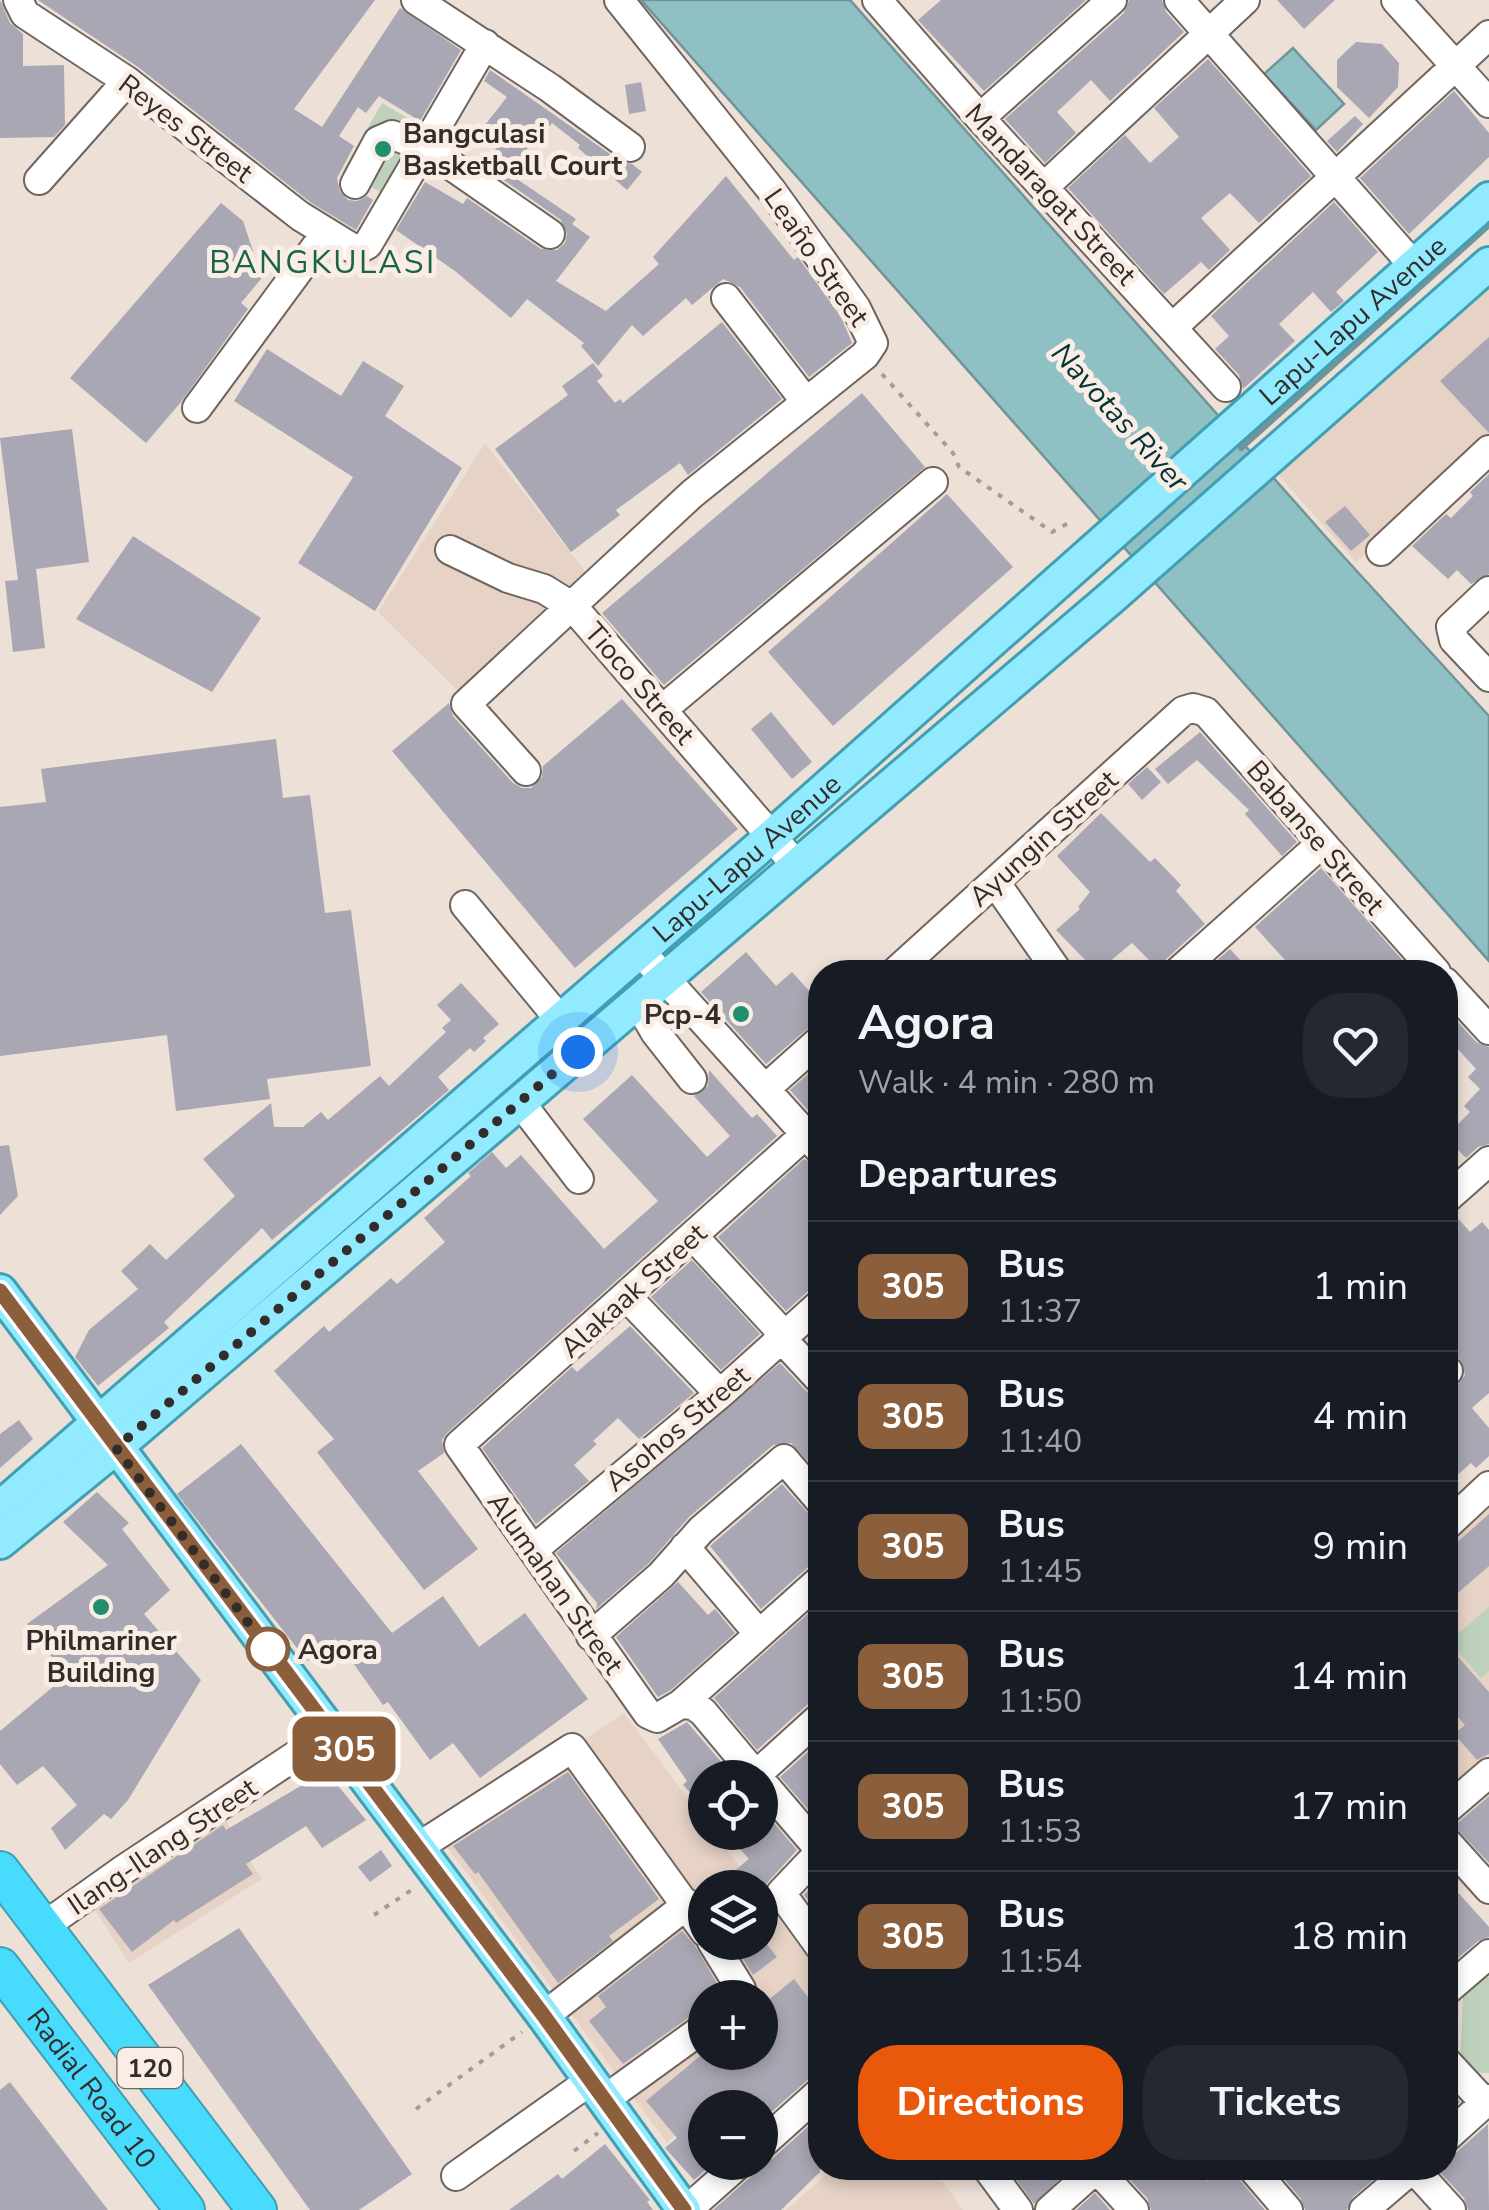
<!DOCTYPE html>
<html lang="en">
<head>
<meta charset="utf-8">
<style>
	:root { --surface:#171b24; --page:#242831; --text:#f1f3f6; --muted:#9ea1a6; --line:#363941; --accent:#ea580c }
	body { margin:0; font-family:"Nunito Sans",sans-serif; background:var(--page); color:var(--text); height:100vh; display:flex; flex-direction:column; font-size:38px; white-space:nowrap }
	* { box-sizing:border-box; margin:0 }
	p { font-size:32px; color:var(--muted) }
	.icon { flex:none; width:55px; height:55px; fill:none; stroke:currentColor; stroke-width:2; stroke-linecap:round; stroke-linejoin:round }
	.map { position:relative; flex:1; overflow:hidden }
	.side { position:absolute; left:808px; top:960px; width:650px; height:1220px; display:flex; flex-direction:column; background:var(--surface); border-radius:40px; box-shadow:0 5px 15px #0003 }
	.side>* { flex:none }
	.badge { padding:0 20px; border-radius:15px; font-size:35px; line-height:65px }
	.fabs { position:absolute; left:688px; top:1760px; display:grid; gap:20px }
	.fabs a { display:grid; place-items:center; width:90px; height:90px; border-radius:50%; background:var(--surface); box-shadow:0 5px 15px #0003; font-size:50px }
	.you { position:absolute; width:50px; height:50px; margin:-25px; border:8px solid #fff; border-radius:50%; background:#1a73e8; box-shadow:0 0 0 15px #1a73e833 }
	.map>.badge { position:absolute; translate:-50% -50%; box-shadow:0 0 0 5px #fff }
	h2 { padding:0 50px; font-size:38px; line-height:90px }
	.round { display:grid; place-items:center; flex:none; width:105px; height:105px; border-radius:40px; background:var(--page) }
	.headline { display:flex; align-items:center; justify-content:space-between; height:170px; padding:0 50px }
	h1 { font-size:48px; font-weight:700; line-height:75px }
	.button { display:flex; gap:20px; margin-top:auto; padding:20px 50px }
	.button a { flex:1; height:115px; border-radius:40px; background:var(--accent); color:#fff; font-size:40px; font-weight:700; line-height:115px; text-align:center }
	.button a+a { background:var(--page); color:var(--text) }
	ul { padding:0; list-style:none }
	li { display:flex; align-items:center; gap:30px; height:130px; padding:0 50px; border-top:2px solid var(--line) }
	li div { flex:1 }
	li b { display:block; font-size:38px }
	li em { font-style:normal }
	li .badge { min-width:110px; font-weight:700; text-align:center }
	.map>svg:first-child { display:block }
	.built { fill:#e6d3c6; fill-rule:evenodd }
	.green { fill:#bdd1bb }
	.water { fill:#8fc0c4; stroke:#739496; stroke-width:2.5 }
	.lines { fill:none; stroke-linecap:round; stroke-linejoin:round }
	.stream { stroke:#739496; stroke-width:6 }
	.building { fill:#a8a7b3 }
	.minor-casing { stroke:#70655e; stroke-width:32 }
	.major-casing { stroke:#409fb3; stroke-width:38 }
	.highway-casing { stroke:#409fb3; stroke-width:42 }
	.path { stroke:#a59c95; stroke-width:4; stroke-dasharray:5 8; stroke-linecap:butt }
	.minor { stroke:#fff; stroke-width:28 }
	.major { stroke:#91eafe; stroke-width:32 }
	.highway { stroke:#47dcfd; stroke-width:38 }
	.line-casing { stroke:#fff; stroke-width:22 }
	.line { stroke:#8b5e3c; stroke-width:15 }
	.walk { stroke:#322d2a; stroke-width:10; stroke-dasharray:0 18 }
	.poi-dot { fill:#218e6e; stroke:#faede5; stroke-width:4 }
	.stop-dot { fill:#fff; stroke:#8b5e3c; stroke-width:5 }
	.labels { text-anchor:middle; stroke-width:10; stroke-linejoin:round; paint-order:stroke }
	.shield { fill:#faede5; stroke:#6e6762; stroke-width:2.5 }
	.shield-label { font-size:25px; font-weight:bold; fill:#322d2a }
	.street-label { font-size:28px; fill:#322d2a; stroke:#faede5 }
	.poi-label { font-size:28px; font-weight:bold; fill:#322d2a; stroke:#faede5; text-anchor:start }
	.stop-label { font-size:28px; font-weight:bold; fill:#322d2a; stroke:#faede5; text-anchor:start }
	.water-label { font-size:30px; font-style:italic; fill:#033438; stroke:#faede5 }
	.quarter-label { font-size:32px; letter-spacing:2.5px; fill:#19624c; stroke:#faede5 }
</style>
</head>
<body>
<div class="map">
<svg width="1489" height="2210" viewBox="0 0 1489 2210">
	<rect width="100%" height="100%" fill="#ece0d7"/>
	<!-- built -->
	<path class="built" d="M1489,281V443L1356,562L1276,472Z
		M485,443L588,575L462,695L378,612Z
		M1489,1503V1760L1445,1800V1547Z
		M624,1713L705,1821V1832L714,1833L755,1887L705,1888V1942H760V1893L820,1973V2001L667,2143L439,1836ZM705,1998H760V2052H705Z
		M222,1815L262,1879L129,1963L88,1899Z
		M834,2168H933L963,2210H786Z"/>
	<!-- green -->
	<path class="green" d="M382,103L423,127L384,194L343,171Z
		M1489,1607V1671L1481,1678L1449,1641Z
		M1464,1976L1489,1977V2073L1460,2072Z"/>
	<!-- water -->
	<path class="water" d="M641,0H850L1333,545L1489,716V961Z
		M1293,48L1344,104L1316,130L1264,74Z"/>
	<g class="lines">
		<!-- stream -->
		<path class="stream" d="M1241,448L1489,225"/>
	</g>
	<!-- building -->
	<path class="building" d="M0,0L10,23L23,34V66L64,65L65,125L54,137L0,138Z
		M38,0H375L294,109L322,127L400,8L461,50L420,121L379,96L366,113L358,107L339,136L354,146L337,178L340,192L348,200L357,201L367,196L373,200L356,230L310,202L138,67Z
		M941,0H1086L984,91L918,20Z
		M1129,0H1162L1166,12L1184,32L1110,101L1091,80L1057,112L1076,133L1045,163L1005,119L1124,13Z
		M1277,0H1335L1304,29Z
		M1356,42L1382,44L1399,63L1398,87L1369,118L1337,87V60Z
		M1208,59L1311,176L1259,223L1230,193L1201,218L1230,250L1209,270L1201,262L1164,294L1068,188L1125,135L1150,163L1179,137L1154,108Z
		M490,70L620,161L632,164L642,172L627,190L578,148L580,145L552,123L550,126L547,124L508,173L576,219L572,224L590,237L556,281L606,311L659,264L653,257L726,176L794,260L798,257L841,317L852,343L809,377L740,287L723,279L692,305L686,298L643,336L632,325L598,366L581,346L584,343L527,299L511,318L455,271L396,230L425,182L463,204L467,198L541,249L557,250L565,243L567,234L561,220L485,167L502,138L485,125L507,97L484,81Z
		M641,82L646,111L629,114L625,85Z
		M1454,91L1489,133V157L1409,234L1360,178Z
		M1355,116L1363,124L1337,152L1327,141Z
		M1334,202L1378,252L1336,292L1344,301L1331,312L1313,292L1279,324L1295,341L1243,389L1239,375L1215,349L1229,336L1211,316Z
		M221,203L243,221L253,251L246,259L265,274L241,303L248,309L181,402L146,443L70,378Z
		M722,322L782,399L688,475L680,463L616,510L620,515L571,552L495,449L568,395L562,386L593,363L603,376L597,381L615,403L620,399L623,403Z
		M1489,337V433L1440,381Z
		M267,349L341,396L363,361L404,386L385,416L462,468L375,611L298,563L353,477L234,401Z
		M862,393L925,467L664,685L602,613Z
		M72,429L89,562L36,569L45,648L13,652L5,581L18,580L0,438Z
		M1489,474V574L1471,584L1457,570L1448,579L1412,546L1446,514L1451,518L1473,496L1470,492Z
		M947,494L1013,567L833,726L768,652Z
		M1345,506L1370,535L1351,551L1325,522Z
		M133,536L261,618L212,692L76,619Z
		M622,699L738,829L575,968L392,751L449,703L453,716L513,783L522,788H531L542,777L543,766Z
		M771,712L812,762L792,779L751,729Z
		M1200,732L1297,842L1282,856L1245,814L1249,810L1197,760L1168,784L1155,769Z
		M276,739L283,798L310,795L325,913L351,910L371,1066L267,1079L270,1099L176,1111L167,1035L0,1056V807L46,802L41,769Z
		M1147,767L1161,782L1142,800L1128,784Z
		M1101,813L1150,862L1155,858L1181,885L1176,891L1205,924L1166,959L1161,972L1132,943L1097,972L1056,930L1080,909L1078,907L1090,892L1057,856Z
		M1321,868L1404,962L1393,972H1296L1255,927Z
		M1230,949L1251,972H1204Z
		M746,952L776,986L792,972L820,1003V1018L766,1064L701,992Z
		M1027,958L1037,972H1010Z
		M461,983L499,1024L483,1038L486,1041L474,1052L470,1048L438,1077L449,1090L272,1240L262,1228L164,1322L169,1328L98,1386L75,1357L89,1330L138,1289L121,1271L150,1244L166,1260L235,1196L203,1159L271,1103L274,1127H303L321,1112L328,1120L380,1076L389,1086L446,1032L442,1028L451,1020L437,1005Z
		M1445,1008L1476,1042L1489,1047V1144L1478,1147L1466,1158L1445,1137L1470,1112L1464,1106L1480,1089L1468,1077L1476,1069L1445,1035Z
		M817,1066L820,1070V1124L790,1090Z
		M709,1070L752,1118L757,1114L777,1136L447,1433L442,1440L444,1453L418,1471L478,1549L424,1590L317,1452L334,1439L274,1371L324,1326L329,1332L391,1278L397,1284L445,1242L424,1218L471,1176L468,1173L492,1152L506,1168L521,1155L604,1249L658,1201L583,1119L632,1075L707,1157L730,1136L694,1096L708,1086Z
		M9,1145L18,1196L0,1215V1146Z
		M804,1159L820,1167V1241L810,1250L820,1260V1287L808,1291L786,1311L718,1237Z
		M1454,1214L1470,1232L1482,1222L1489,1230V1393L1472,1408L1489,1428V1456L1476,1468L1471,1463L1445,1486V1391L1457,1386L1465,1375L1460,1359L1445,1351V1217Z
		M692,1260L760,1334L721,1370L651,1297Z
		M630,1326L694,1393L639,1439L618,1418L593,1441L597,1444L574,1465L589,1481L536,1524L482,1448L572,1367L577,1372Z
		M780,1363L807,1392L820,1397V1474L791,1443L773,1445L689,1517L649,1563L596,1609L597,1603L556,1553Z
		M19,1420L33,1439L0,1468V1434Z
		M241,1444L392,1633L443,1596L479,1647L525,1613L588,1699L480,1778L453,1743L430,1760L388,1702L383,1705L336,1639L307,1661L177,1494Z
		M782,1484L807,1512L820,1518V1535L812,1542L820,1552V1563L808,1567L761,1609L710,1546Z
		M97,1492L129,1523L122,1529L170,1590L144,1614L201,1680L128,1800L111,1819L104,1814L65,1850L51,1828L77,1805L43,1766L17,1785L0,1764V1731L66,1676L27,1624L108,1565L63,1522Z
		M1489,1514V1566L1445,1604V1553Z
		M678,1582L708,1615L715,1609L735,1633L671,1690L658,1697L616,1637Z
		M820,1603V1639L812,1646L820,1655V1700L808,1704L757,1750L714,1698Z
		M1445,1642L1489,1692V1754L1477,1760L1454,1734L1465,1725L1445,1702Z
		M687,1722L735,1778H705V1808L683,1785L687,1781L658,1739Z
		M820,1741V1823L780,1777Z
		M326,1771L366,1820L322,1848L306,1826L246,1864L253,1874L176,1923L174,1920L132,1952L99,1909L223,1825L226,1830Z
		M568,1772L659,1899L609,1936L613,1941L558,1983L478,1872L475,1874L453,1846Z
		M1489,1796V1863L1454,1826Z
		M760,1807L797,1850L768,1882L764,1889L766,1901L760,1905V1888H713L749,1859L725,1832H760Z
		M381,1850L392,1866L370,1882L358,1867Z
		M820,1877V1917L804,1895Z
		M1445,1878L1489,1927V1937L1478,1941L1445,1969Z
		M239,1928L412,2174L359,2210H310L148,1985Z
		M682,1931L695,1946L725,1997L705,1998V2010L695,2013L623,2064L589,2021L606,2007L598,1996Z
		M733,1942H765L777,1957L753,1975Z
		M794,1979L820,2013V2069L760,2122V2108H705V2162H714L694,2180L665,2148L677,2138L646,2101L705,2052H760V2007Z
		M10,2082L108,2210H0V2090Z
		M1445,2086L1460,2102L1445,2115Z
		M820,2116V2172L781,2210H713L753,2175L758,2163L772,2159Z
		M1488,2124L1489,2210H1468L1464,2198L1436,2168H1445V2156L1457,2152Z
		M605,2144L650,2200L647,2202L653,2210H509L558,2174L562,2179Z
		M1008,2168H1071L1034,2204Z
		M1119,2168H1195L1207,2181L1224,2168H1235L1239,2179L1265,2210H1151L1147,2198Z
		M1275,2168H1387L1353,2197L1347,2210H1305L1301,2199Z
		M1095,2193L1110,2210H1076Z"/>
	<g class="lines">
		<!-- minor casing -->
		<g class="minor-casing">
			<path id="minor" d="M18,0L25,14L127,81L300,216L352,248H361L368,244L485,44
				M416,0L550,88L630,147
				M877,0L980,118L1226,387
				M1179,0L1414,266
				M1396,0L1489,103
				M980,118L1112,0
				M39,180L127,81
				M355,184L378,141L392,135L423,146L550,234
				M1044,187L1245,0
				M726,298L806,402
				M1173,327L1489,35
				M197,408L326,233
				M450,550L508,578L544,589L573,607L796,865
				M1381,551L1489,450
				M1489,591L1451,627L1454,640L1489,677
				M663,709L933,482
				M526,771L466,704L692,494L865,355L873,343L856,308L772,191L619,0
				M995,882L1058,972
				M465,905L561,1021
				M640,951L820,1150
				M895,972L1183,711L1193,708L1206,712L1436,972
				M1178,972L1321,844
				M1445,982L1489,1030
				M637,1001L655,1032L692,1079
				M765,1089L820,1040
				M520,1102L579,1179
				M806,1134L459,1445L648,1714L657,1718L681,1704L820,1580
				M1445,1200L1489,1161
				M694,1237L776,1326L781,1338L820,1380
				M626,1296L720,1394
				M1445,1368L1448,1371L1445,1374
				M1445,1527L1489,1486
				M685,1547L759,1634
				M533,1550L720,1394L820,1304
				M591,1636L661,1575L701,1530L784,1459L820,1501
				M681,1704L693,1705L703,1712L758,1778
				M756,1775L820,1717
				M760,1780L820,1850
				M1445,1811L1489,1773
				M1445,1840L1489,1889
				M417,1848L572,1748L705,1932
				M820,1852L781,1893L820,1947
				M43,1927L123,1870L331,1732
				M712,1942L741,1989L743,1998
				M1445,1992L1489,1954
				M544,2016L688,1904
				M1445,2060L1485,2103
				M604,2100L705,2027
				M1445,2139L1489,2099
				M760,2146L820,2092
				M987,2168L1018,2210
				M1096,2168L1134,2210
				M1252,2168L1288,2210
				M1413,2168L1451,2210
				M456,2176L590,2081
				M687,2210L741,2162
				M1050,2210L1097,2168
				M1364,2210L1413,2168"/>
		</g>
		<!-- major casing -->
		<g class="major-casing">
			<g id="major">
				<path d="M0,1291L544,2016L684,2210"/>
				<path id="s1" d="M0,1508L772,836L1489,199"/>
				<path d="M0,1542L115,1448L1113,596L1489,264"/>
			</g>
		</g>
		<!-- highway casing -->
		<g class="highway-casing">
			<g id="highway">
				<path d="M0,1871L257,2210"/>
				<path id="s2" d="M0,1967L185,2210"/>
			</g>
		</g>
		<!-- path -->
		<path class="path" d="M882,374L953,453L959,467L1052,532L1070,522
			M374,1915L416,1887
			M416,2109L522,2032
			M574,2151L598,2133"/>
		<!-- minor -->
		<use href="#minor" class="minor"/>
		<!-- major -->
		<use href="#major" class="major"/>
		<!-- highway -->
		<use href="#highway" class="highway"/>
	</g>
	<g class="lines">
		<!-- line casing -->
		<g class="line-casing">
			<path id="line" d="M0,1291L544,2016L684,2210"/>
		</g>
		<!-- line -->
		<use href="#line" class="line"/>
		<!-- walk -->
		<path class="walk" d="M268,1649L274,1657L116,1448L578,1052"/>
	</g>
	<!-- markers -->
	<g class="poi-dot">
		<circle cx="383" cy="149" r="10"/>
		<circle cx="741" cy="1014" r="10"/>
		<circle cx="101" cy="1607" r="10"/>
	</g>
	<circle class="stop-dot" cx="268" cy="1649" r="20"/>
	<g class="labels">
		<!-- shield labels -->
		<rect class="shield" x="117.5" y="2048" width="65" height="40" rx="8"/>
		<g class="shield-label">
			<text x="150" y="2077">120</text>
		</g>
		<!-- street labels -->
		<g class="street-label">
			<text transform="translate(186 128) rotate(37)" y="10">Reyes Street</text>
			<text transform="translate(1051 194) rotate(47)" y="10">Mandaragat Street</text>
			<text transform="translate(817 257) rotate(55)" y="10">Leaño Street</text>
			<text dy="10" stroke="none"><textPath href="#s1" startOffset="1800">Lapu-Lapu Avenue</textPath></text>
			<text transform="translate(640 683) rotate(49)" y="10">Tioco Street</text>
			<text transform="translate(1316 837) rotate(49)" y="10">Babanse Street</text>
			<text transform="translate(1043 838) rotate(-42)" y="10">Ayungin Street</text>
			<text dy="10" stroke="none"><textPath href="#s1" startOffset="990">Lapu-Lapu Avenue</textPath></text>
			<text transform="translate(633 1290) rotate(-42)" y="10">Alakaak Street</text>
			<text transform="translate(677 1428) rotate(-40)" y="10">Asohos Street</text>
			<text transform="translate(556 1583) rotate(55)" y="10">Alumahan Street</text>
			<text transform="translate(162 1846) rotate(-34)" y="10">Ilang-Ilang Street</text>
			<text dy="10" stroke="none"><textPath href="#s2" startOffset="152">Radial Road 10</textPath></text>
		</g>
		<!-- poi labels -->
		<g class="poi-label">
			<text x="403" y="143">Bangculasi<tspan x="403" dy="32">Basketball Court</tspan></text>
			<text x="721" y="1024" text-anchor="end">Pcp-4</text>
			<text x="101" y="1650" text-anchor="middle">Philmariner<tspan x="101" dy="32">Building</tspan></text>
		</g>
		<!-- stop labels -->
		<g class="stop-label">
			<text x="298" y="1659">Agora</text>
		</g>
		<!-- water labels -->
		<g class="water-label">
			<text transform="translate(1120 417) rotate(48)" y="10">Navotas River</text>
		</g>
		<!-- quarter labels -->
		<g class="quarter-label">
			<text x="323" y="273">BANGKULASI</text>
		</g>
	</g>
</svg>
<div class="fabs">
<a><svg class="icon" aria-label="locate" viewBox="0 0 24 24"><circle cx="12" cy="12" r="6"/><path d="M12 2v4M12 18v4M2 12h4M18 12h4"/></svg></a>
<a><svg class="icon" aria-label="layers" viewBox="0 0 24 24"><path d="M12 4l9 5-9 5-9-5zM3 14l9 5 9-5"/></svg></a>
<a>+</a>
<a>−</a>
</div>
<div class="you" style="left:578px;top:1052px"></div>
<b class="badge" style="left:344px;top:1749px;background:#8b5e3c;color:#fff">305</b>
<section class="side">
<div class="headline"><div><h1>Agora</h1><p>Walk · 4 min · 280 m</p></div><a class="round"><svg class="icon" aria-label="heart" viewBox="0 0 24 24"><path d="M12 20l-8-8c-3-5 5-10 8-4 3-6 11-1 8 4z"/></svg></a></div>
<h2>Departures</h2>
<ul>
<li><span class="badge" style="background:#8b5e3c;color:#fff">305</span><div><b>Bus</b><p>11:37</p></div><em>1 min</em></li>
<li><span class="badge" style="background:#8b5e3c;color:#fff">305</span><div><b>Bus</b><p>11:40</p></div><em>4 min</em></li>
<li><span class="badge" style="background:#8b5e3c;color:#fff">305</span><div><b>Bus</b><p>11:45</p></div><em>9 min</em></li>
<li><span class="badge" style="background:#8b5e3c;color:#fff">305</span><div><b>Bus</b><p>11:50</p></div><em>14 min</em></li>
<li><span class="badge" style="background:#8b5e3c;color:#fff">305</span><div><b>Bus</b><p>11:53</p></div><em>17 min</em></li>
<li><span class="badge" style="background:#8b5e3c;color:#fff">305</span><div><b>Bus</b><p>11:54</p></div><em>18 min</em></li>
</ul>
<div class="button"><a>Directions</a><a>Tickets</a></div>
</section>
</div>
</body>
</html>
